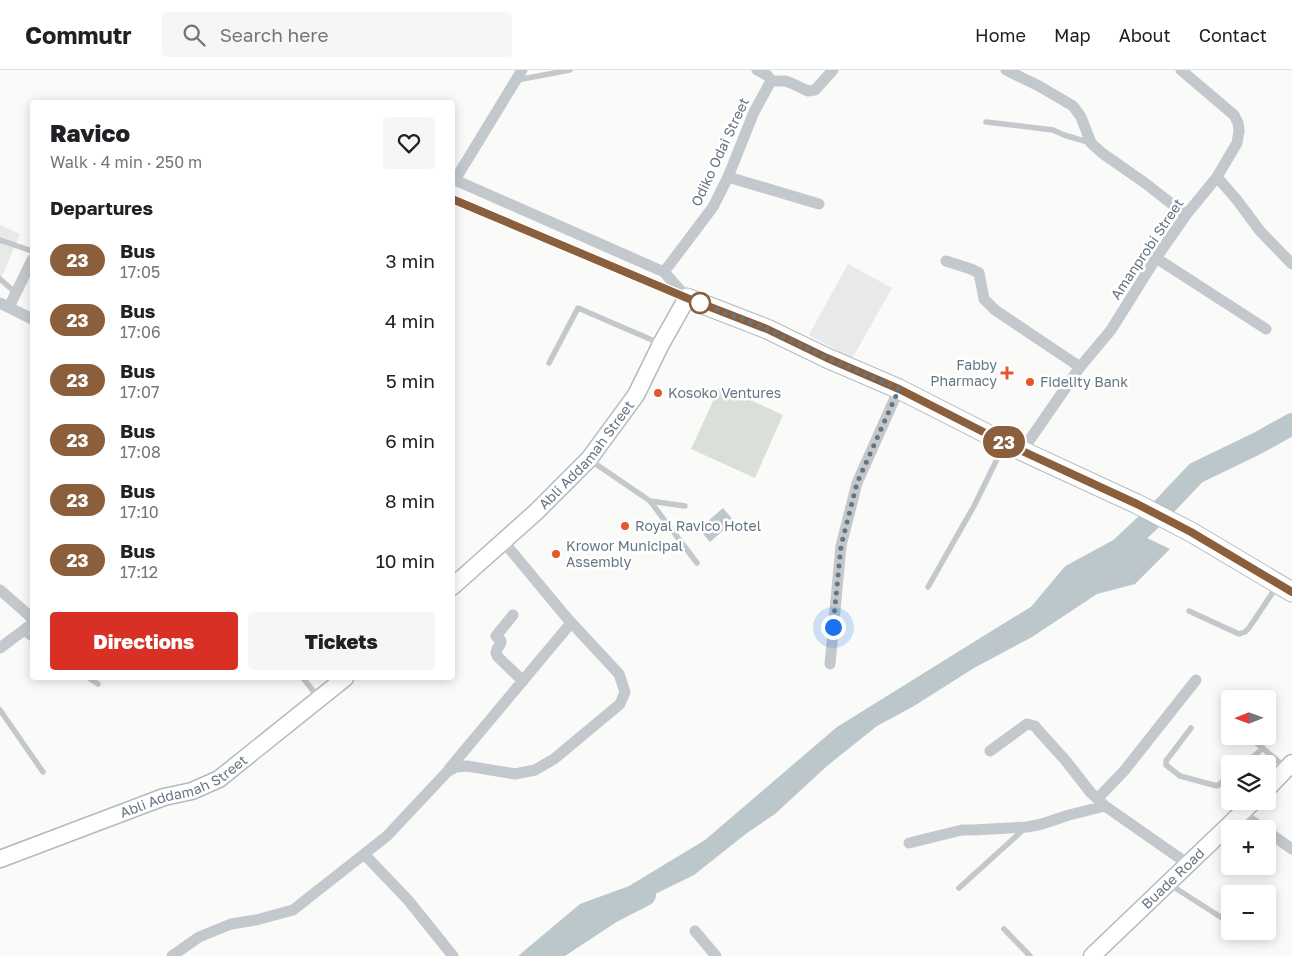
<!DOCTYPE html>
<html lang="en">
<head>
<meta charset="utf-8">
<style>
	:root { --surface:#fff; --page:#f6f6f6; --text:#202124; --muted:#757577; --line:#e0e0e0; --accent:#d93025 }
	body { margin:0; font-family:"Golos Text",sans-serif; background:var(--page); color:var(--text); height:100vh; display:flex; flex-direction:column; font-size:19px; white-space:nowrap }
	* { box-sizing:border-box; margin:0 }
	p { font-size:16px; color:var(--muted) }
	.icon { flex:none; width:28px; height:28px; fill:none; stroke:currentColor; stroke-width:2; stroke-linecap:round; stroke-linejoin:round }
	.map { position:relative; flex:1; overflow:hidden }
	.details { position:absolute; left:30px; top:30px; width:425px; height:580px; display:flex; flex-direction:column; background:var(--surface); border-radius:5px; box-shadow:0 2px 12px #0003 }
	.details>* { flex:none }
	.badge { padding:0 10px; border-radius:16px; font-size:18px; line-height:32px }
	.needle { width:32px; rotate:269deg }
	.controls { position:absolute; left:1221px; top:620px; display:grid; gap:10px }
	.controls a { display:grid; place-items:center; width:55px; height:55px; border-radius:5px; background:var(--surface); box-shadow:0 2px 12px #0003; font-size:25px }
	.you { position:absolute; width:25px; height:25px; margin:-12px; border:4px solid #fff; border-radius:50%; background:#1a73e8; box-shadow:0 0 0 8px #1a73e833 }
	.map>.badge { position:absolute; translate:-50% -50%; box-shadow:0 0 0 2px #fff }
	h2 { padding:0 20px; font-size:19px; line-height:45px }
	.round { display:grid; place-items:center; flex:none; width:52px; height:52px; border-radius:5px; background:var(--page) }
	.overview { display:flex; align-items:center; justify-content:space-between; height:85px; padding:0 20px }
	h1 { font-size:24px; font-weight:800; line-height:38px }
	.primary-button { display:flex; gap:10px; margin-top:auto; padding:10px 20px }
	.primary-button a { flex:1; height:58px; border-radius:5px; background:var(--accent); color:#fff; font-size:20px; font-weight:800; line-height:58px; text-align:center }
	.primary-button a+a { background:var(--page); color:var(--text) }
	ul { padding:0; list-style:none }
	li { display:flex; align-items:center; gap:15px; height:60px; padding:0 20px }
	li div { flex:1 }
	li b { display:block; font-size:19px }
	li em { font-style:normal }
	li .badge { min-width:55px; font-weight:700; text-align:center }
	header { display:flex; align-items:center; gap:30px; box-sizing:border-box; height:70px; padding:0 25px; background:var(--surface); border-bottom:1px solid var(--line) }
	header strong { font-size:24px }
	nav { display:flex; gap:28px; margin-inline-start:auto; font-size:18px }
	.search { width:350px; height:45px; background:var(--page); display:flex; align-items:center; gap:12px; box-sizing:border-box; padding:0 18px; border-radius:5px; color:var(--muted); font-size:19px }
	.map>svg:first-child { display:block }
	.built { fill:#e8e9e9 }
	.green { fill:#dadfd7 }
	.water { fill:#bbc7cb }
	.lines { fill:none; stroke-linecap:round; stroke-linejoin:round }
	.river { stroke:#bbc7cb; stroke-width:22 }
	.secondary-casing { stroke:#b3babf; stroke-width:19 }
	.primary-casing { stroke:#b5babe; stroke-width:21 }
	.lane { stroke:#c3c8cc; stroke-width:5.5 }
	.street { stroke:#c3c8cc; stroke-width:11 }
	.secondary { stroke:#fff; stroke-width:16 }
	.primary { stroke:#fff; stroke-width:19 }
	.line-casing { stroke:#fff; stroke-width:11 }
	.line { stroke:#8b5e3c; stroke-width:8 }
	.walk { stroke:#657683; stroke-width:5; stroke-dasharray:0 9 }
	.stop-dot { fill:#fff; stroke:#8b5e3c; stroke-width:2.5 }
	.poi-dot { fill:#e4572e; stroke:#fff; stroke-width:2 }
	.labels { text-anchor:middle; stroke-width:5; stroke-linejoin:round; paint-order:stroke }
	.street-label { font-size:14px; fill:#657683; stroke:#fff }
	.poi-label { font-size:14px; fill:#657683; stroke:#fff; text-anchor:start }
</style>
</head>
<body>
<header>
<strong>Commutr</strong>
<div class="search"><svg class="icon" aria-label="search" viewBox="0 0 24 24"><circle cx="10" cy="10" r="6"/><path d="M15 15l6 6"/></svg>Search here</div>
<nav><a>Home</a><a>Map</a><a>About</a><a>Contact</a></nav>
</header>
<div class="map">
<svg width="1292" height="886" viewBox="0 0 1292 886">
	<rect width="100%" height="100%" fill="#fafaf8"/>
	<!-- built -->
	<path class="built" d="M0,155L20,164L0,211Z
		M848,194L892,218L852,289L809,265Z"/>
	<!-- green -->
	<path class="green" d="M720,316L783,345L755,408L691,379Z"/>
	<!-- water -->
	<path class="water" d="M723,438L734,451L710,472L699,459Z
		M1147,468L1170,479L1135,514L1097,524L1032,567L974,598L914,636L877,656L827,696L775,744L747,763L694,805L643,830L592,849L576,868L555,886H518L580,834L629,816L705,770L837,657L998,557L1106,491Z"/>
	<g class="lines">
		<!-- river -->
		<path class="river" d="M1041,542L1072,505L1120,479L1159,442L1196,403L1258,373L1292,354
			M545,886L610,843L645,825"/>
		<!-- secondary casing -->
		<g class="secondary-casing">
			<g id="secondary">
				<path id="s1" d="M452,517L536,442L589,389L636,325L661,274L687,228"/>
				<path d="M1268,718L1292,693"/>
				<path id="s2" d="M0,789L164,727L192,721L219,709L345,608"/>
				<path id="s3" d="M1092,886L1254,731"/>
			</g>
		</g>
		<!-- primary casing -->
		<g class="primary-casing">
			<path id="primary" d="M687,228L767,259L827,288L899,319L1005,373L1137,434L1191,462L1292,522"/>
		</g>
		<!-- lane -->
		<path class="lane" d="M517,10L570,0
			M986,52L1053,60L1064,65L1091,73
			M0,170L32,181
			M0,209L16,223
			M549,293L578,238L659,273
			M590,390L650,431L697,493
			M650,431L685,436
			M928,517L974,436L1004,375
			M1189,541L1239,564L1245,562L1249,558L1277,516
			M22,562L32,569
			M89,608L98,614
			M303,608L318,627
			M0,640L43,702
			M1191,658L1166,691V695L1180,706L1217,716L1230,706
			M1248,666L1285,697
			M1245,694L1263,678
			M1169,814L1230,853
			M959,818L1024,759
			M1004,859L1030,886"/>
		<!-- street -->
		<path class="street" d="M522,0L455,110L664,202L687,228
			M1006,0L1039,16L1073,36L1081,47L1091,73L1102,83L1145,113L1186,145
			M771,11H785L791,13L808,21L815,20L833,0
			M728,107L819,134
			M1217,107L1237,130L1260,161L1292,194
			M1156,188L1266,259
			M946,191L971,199L979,203L984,229L995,240L1080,297
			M664,202L713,137L728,107L754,42L771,11L768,6L757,0
			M0,233L32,249
			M9,237L32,190
			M1022,381L1080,297L1111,260L1156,188L1186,145L1217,107L1237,73L1239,61L1238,53L1234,45L1181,0
			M0,520L32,548
			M513,545L496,566L501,571V573L497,579L496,583L498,587L523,611
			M0,578L32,554
			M830,594L841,476L857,413L899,319
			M990,681L1027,654L1035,656L1038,660L1066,691L1091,723L1105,736L1188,794
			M449,699L571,553
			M1097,729L1124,701L1196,610
			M1242,744L1263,759
			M1268,762L1292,779
			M909,773L962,760H973L1027,757L1042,754L1069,745L1105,736
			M364,784L408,830L453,886
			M695,861L716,886
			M172,886L199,867L231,854L256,850L293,840L387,766L447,702L456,697L467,696L515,704L535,700L554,689L620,634L625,622L619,604L567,548L503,471"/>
		<!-- secondary -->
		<use href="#secondary" class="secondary"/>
		<!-- primary -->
		<use href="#primary" class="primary"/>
	</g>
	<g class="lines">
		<!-- line casing -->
		<g class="line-casing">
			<path id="line" d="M452,129L687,228L767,259L827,288L899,319L1005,373L1137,434L1191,462L1292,522"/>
		</g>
		<!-- line -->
		<use href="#line" class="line"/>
		<!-- walk -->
		<path class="walk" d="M700,233L767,259L827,288L899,319L857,413L841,476L833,557"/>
	</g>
	<!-- markers -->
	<circle class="stop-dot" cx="700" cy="233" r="10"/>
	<g class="poi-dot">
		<path d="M1004.5 295.5h5v5h5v5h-5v5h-5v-5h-5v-5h5z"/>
		<circle cx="1030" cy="312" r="5"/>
		<circle cx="658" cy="323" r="5"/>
		<circle cx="625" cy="456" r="5"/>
		<circle cx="556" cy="484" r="5"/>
	</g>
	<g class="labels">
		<!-- street labels -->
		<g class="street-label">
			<text transform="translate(720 82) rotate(-65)" y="5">Odiko Odai Street</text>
			<text transform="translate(1147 179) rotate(-56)" y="5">Amanprobi Street</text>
			<text dy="5" stroke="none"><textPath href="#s1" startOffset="189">Abli Addamah Street</textPath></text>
			<text dy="5" stroke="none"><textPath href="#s2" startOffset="198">Abli Addamah Street</textPath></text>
			<text dy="5" stroke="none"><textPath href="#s3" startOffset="112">Buade Road</textPath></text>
		</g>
		<!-- poi labels -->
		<g class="poi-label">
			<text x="997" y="300" text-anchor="end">Fabby<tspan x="997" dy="16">Pharmacy</tspan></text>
			<text x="1040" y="317">Fidelity Bank</text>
			<text x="668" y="328">Kosoko Ventures</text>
			<text x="635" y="461">Royal Ravico Hotel</text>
			<text x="566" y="481">Krowor Municipal<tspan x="566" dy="16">Assembly</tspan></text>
		</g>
	</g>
</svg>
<div class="controls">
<a><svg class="needle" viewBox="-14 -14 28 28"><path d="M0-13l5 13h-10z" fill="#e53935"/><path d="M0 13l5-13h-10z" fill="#757577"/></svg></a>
<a><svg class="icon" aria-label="layers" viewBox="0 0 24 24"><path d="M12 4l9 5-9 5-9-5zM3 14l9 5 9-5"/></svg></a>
<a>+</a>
<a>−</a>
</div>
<div class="you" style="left:833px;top:557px"></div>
<b class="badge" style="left:1004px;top:372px;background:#8b5e3c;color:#fff">23</b>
<section class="details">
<div class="overview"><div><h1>Ravico</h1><p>Walk · 4 min · 250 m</p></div><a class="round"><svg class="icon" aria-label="heart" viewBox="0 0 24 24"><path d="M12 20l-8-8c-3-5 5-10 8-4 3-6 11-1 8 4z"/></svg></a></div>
<h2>Departures</h2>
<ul>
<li><span class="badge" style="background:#8b5e3c;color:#fff">23</span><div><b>Bus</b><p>17:05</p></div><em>3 min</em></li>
<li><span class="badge" style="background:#8b5e3c;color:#fff">23</span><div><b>Bus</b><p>17:06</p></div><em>4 min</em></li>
<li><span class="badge" style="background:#8b5e3c;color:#fff">23</span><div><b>Bus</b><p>17:07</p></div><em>5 min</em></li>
<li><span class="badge" style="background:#8b5e3c;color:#fff">23</span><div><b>Bus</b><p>17:08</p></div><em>6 min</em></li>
<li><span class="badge" style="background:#8b5e3c;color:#fff">23</span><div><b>Bus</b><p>17:10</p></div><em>8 min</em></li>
<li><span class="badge" style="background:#8b5e3c;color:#fff">23</span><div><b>Bus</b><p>17:12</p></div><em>10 min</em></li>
</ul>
<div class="primary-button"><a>Directions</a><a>Tickets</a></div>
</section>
</div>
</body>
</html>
